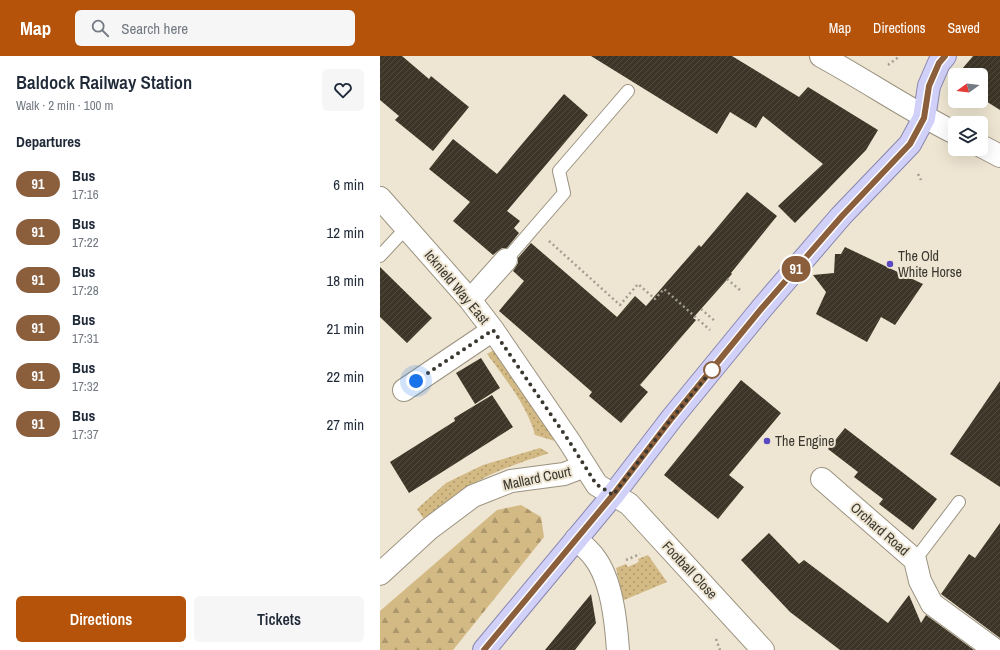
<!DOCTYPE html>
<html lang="en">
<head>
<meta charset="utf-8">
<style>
	:root { --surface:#fff; --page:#f6f6f7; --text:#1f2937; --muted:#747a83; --accent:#b45309 }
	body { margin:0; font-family:"Archivo Narrow",sans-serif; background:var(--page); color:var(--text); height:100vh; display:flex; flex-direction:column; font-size:15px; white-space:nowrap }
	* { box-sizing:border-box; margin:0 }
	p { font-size:13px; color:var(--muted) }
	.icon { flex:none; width:22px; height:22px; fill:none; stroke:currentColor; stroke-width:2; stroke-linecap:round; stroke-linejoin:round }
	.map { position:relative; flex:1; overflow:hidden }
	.panel { display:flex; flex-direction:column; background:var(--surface); width:380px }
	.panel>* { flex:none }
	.badge { padding:0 8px; border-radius:13px; font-size:14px; line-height:26px }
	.needle { width:26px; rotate:255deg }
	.buttons { position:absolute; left:568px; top:12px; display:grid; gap:8px }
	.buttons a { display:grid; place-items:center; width:40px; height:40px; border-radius:6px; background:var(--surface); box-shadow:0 4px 16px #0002; font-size:20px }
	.you { position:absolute; width:20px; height:20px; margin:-10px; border:3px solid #fff; border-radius:50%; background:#1a73e8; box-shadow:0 0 0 6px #1a73e833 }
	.map>.badge { position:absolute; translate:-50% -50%; box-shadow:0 0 0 2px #fff }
	h2 { padding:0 16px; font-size:15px; line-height:36px }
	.round { display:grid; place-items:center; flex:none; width:42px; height:42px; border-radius:6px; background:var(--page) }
	.summary { display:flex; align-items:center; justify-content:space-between; height:68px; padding:0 16px }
	h1 { font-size:19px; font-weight:600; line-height:30px }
	.action { display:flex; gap:8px; margin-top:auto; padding:8px 16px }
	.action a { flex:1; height:46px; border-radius:6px; background:var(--accent); color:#fff; font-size:16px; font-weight:600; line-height:46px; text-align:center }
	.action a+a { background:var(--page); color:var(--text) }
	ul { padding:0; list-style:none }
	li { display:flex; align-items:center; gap:12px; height:48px; padding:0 16px }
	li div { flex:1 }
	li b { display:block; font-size:15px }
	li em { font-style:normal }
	li .badge { min-width:44px; font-weight:700; text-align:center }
	header { display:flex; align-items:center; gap:24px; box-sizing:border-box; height:56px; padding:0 20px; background:var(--accent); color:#fff }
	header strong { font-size:19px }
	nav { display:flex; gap:22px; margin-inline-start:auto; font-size:14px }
	.search { width:280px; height:36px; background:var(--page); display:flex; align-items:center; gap:10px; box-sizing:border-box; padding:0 14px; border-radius:6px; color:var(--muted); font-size:15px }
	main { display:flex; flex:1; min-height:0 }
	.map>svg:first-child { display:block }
	.grass { fill:url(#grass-dots) }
	.forest { fill:url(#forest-firs) }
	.building { fill:url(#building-hatch) }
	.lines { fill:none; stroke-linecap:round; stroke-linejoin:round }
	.service-casing { stroke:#9b9381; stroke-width:14 }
	.minor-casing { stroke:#9b9381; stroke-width:24 }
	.tertiary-casing { stroke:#9b9381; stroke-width:24 }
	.secondary-casing { stroke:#9b9381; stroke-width:24 }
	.primary-casing { stroke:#8786af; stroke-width:24 }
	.path { stroke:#a49e8f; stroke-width:2.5; stroke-dasharray:2 3; stroke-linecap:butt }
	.service { stroke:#fff; stroke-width:12 }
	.minor { stroke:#fff; stroke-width:22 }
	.tertiary { stroke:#fff; stroke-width:22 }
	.secondary { stroke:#fff; stroke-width:22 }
	.primary { stroke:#d0d0f8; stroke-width:22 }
	.line-casing { stroke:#fff; stroke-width:9 }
	.line { stroke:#8b5e3c; stroke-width:6 }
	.walk { stroke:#3a372f; stroke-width:4; stroke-dasharray:0 7.2 }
	.poi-dot { fill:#5a4ac2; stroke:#eee5d2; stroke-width:1.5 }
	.stop-dot { fill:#fff; stroke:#8b5e3c; stroke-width:2 }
	.labels { text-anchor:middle; stroke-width:4; stroke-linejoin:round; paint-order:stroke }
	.poi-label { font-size:14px; fill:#3a372f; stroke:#eee5d2; text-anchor:start }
	.street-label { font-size:14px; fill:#3a372f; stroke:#eee5d2 }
</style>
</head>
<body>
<header>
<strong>Map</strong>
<div class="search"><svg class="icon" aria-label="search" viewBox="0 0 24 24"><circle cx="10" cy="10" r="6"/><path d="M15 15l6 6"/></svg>Search here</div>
<nav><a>Map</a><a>Directions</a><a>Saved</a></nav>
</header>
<main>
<section class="panel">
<div class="summary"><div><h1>Baldock Railway Station</h1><p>Walk · 2 min · 100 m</p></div><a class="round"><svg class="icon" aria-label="heart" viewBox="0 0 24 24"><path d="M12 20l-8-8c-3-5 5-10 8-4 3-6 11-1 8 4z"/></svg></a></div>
<h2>Departures</h2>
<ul>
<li><span class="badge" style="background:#8b5e3c;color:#fff">91</span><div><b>Bus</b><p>17:16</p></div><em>6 min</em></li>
<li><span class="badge" style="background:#8b5e3c;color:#fff">91</span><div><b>Bus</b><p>17:22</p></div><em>12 min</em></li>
<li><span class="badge" style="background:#8b5e3c;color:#fff">91</span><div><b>Bus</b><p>17:28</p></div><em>18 min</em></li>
<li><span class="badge" style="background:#8b5e3c;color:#fff">91</span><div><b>Bus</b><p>17:31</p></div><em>21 min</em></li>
<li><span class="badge" style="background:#8b5e3c;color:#fff">91</span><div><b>Bus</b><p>17:32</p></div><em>22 min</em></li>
<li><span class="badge" style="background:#8b5e3c;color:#fff">91</span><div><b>Bus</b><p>17:37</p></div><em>27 min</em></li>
</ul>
<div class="action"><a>Directions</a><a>Tickets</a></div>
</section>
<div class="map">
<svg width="620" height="594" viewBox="0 0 620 594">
	<defs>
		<pattern id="grass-dots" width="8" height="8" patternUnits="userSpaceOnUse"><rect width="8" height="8" fill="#d3b983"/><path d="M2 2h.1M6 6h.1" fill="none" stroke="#ac976c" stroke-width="1.8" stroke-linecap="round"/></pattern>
		<pattern id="forest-firs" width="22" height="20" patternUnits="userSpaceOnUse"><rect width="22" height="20" fill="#d3b983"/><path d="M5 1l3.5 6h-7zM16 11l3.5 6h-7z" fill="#ac976c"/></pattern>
		<pattern id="building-hatch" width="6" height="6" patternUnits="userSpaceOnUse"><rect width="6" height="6" fill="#3d3527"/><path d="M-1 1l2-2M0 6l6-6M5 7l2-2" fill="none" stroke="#514a3e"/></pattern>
	</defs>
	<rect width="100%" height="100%" fill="#eee5d2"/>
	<!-- grass -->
	<path class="grass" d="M114,294L153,341L175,385L155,379C148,351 124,321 107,298Z
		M160,392L169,397C146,405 121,412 100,424C80,436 62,449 44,463L37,453L66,427L103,409Z
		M268,499L287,526L244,544L243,543L236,512L246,508L248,511L259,506L258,503Z"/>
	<!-- forest -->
	<path class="forest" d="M141,449L161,461L164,481L73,594H0V555L117,454Z"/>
	<!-- building -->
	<path class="building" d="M0,0H22L49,23L51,20L89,51L53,95L15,64L19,60L0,44Z
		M211,0H352L419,41L428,31L498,74L486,94L415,167L398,150L443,108L383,60L376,72L350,56L337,78Z
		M593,0H620V54L601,42V19H577Z
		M184,38L208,59L127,155L140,165L134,172L139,177L127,192H122L113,199L73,165L90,146L49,113L73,83L117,118Z
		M367,136L397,160L351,217L352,218L313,262L316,264L260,329L268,336L241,367L209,340L212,336L119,255L144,225L133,215L138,207V202L151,187L237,261L255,240L266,250L319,189L321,191Z
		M465,191L543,228L515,269L501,261L487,286L436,258L446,236L433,219L454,217L455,198H461Z
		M0,211L52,262L27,287L0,261Z
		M101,302L120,332L95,348L76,317Z
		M361,324L401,357L349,419L364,431L338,463L284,419Z
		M620,325V431L570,398Z
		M112,339L133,371L29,437L10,406L75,365L74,362Z
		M465,372L557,443L533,474L499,448L503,443L474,421L478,416L448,393Z
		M620,467V582L561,538L589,498L595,502Z
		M389,477L419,508L424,504L508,567L529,539L541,567L546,559L594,594H460L410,556L361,504Z
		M211,538L216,567L195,594H165Z"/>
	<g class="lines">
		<!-- service casing -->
		<g class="service-casing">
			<path id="service" d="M0,200L27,171
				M126,204L184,137L179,115L248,35
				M535,504L579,446"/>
		</g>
		<!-- minor casing -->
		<g class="minor-casing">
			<path id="minor" d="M0,142L90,244L113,274L189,385L217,429L249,448L383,594
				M90,244L126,204
				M24,334L113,274
				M442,423L535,504L540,525L552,548L615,594
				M0,518L49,473L93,440L131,425L184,418L205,410"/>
		</g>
		<!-- tertiary casing -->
		<g class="tertiary-casing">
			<path id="tertiary" d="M196,483C202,489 209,494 214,501C232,524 236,566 238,594"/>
		</g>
		<!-- secondary casing -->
		<g class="secondary-casing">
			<path id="secondary" d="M441,0C487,25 529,54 575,77
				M601,90L620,100"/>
		</g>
		<!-- primary casing -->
		<g class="primary-casing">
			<path id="primary" d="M104,594L233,439L292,362L382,252L461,160L530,88L544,62L549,30L559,7L565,0"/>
		</g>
		<!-- path -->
		<path class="path" d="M508,9L520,0
			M538,118L541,124
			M169,185L240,249L258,228L275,243L284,233L330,274
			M347,223L361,235
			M321,253L336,266
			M246,504L260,498
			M336,583L340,594"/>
		<!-- service -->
		<use href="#service" class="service"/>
		<!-- minor -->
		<use href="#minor" class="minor"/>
		<!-- tertiary -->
		<use href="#tertiary" class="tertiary"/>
		<!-- secondary -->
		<use href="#secondary" class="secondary"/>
		<!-- primary -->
		<use href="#primary" class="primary"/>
	</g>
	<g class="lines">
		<!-- line casing -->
		<g class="line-casing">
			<path id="line" d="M104,594L233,439L292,362L382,252L462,160L530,88L544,62L549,30L559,7L565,0"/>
		</g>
		<!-- line -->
		<use href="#line" class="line"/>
		<!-- walk -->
		<path class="walk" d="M36,325L113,274L189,385L216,428L233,439L292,362L332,314"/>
	</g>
	<!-- markers -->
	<g class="poi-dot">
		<circle cx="510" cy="208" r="4"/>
		<circle cx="387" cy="385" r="4"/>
	</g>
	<circle class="stop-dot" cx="332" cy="314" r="8"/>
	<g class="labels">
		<!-- poi labels -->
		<g class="poi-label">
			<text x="518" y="205">The Old<tspan x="518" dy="16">White Horse</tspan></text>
			<text x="395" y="390">The Engine</text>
		</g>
		<!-- street labels -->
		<g class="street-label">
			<text transform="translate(77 231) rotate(50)" y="5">Icknield Way East</text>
			<text transform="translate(157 422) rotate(-12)" y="5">Mallard Court</text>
			<text transform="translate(500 473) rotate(41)" y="5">Orchard Road</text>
			<text transform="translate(310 514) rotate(47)" y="5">Football Close</text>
		</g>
	</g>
</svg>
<div class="buttons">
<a><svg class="needle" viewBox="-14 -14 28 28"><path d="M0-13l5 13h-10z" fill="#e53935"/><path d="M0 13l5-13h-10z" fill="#747a83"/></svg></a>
<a><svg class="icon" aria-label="layers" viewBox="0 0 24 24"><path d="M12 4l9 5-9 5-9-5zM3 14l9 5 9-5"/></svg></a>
</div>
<div class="you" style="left:36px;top:325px"></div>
<b class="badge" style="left:416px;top:213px;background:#8b5e3c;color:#fff">91</b>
</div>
</main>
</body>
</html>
